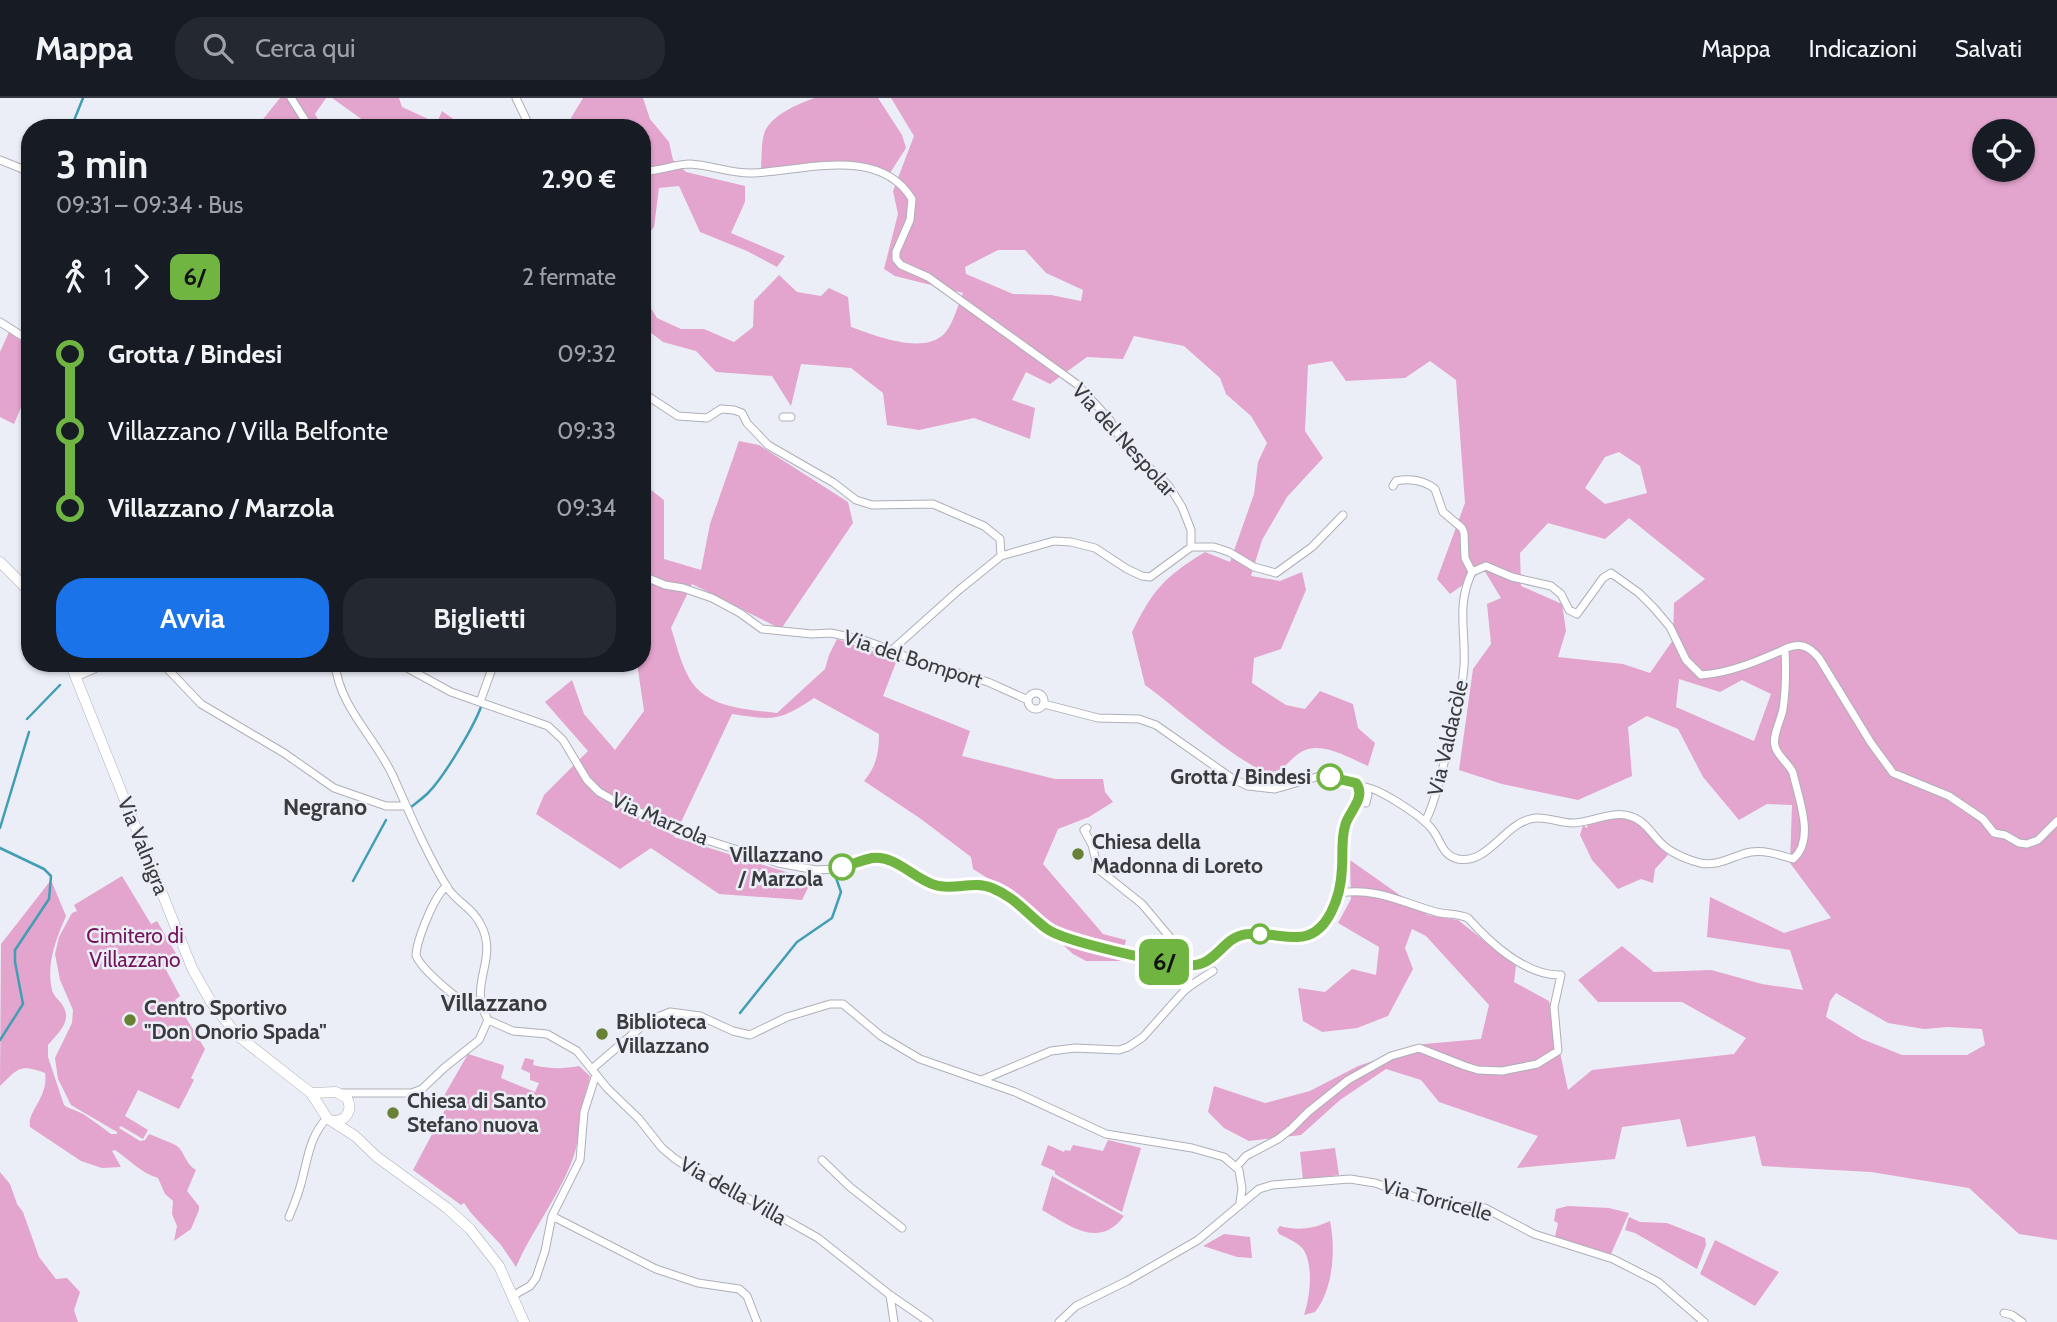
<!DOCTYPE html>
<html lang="it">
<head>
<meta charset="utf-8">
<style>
	:root { --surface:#171b24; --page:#242831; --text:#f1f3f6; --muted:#9ea1a6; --line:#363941; --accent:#1a73e8 }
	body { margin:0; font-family:Cabin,sans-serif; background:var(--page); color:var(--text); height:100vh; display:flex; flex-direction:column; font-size:26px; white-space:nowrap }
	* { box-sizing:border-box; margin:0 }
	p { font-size:23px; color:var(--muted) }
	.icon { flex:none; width:38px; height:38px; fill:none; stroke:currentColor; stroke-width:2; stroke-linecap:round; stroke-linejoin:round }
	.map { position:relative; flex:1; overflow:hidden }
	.panel { position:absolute; left:21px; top:21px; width:630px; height:553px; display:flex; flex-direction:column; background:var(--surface); border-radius:28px; box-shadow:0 2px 5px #0004 }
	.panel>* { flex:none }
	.badge { padding:0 14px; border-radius:10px; font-size:24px; line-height:46px }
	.buttons { position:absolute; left:1972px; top:21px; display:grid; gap:14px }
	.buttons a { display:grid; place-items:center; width:63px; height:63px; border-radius:50%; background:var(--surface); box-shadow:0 2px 5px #0004; font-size:35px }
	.map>.badge { position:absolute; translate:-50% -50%; box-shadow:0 0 0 4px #fff }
	.legs { display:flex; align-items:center; gap:10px; height:77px; padding:0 35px; font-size:23px }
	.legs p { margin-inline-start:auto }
	.head { display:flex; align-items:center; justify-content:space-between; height:119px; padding:0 35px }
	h1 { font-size:38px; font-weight:800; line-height:52px }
	.cta { display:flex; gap:14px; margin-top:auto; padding:14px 35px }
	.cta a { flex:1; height:80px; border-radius:28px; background:var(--accent); color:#fff; font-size:28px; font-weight:800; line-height:80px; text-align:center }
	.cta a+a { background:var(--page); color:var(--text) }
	ul { padding:0 35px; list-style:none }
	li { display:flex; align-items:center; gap:24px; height:77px; font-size:26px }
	li i { display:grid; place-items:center; width:10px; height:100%; margin:0 9px; background:currentColor }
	li i::after { content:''; width:18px; height:18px; margin:-9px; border:5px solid; border-radius:50%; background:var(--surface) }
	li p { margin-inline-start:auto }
	li:first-child i { background:linear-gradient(#0000 50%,currentColor 0) }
	li:last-child i { background:linear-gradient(currentColor 50%,#0000 0) }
	header { display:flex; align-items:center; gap:42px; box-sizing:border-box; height:98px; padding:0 35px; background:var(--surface); border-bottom:2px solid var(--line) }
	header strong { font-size:33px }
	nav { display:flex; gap:38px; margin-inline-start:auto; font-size:24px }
	.search { width:490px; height:63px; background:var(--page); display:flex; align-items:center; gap:18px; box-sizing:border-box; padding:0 24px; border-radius:28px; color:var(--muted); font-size:26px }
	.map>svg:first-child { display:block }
	.green { fill:#e3a4cd; fill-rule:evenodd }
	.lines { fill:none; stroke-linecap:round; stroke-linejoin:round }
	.stream { stroke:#429eb4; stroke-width:2.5 }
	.street-casing { stroke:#aeafb8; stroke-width:9 }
	.secondary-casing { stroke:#aeafb8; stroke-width:11 }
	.street { stroke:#fff; stroke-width:7 }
	.secondary { stroke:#fff; stroke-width:10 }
	.line-1-casing { stroke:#fff; stroke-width:16 }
	.line-1 { stroke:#70b442; stroke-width:10 }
	.stop-1-dot { fill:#fff; stroke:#70b442; stroke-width:3.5 }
	.poi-dot { fill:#698134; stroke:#eceef7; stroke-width:2.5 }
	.labels { text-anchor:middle; stroke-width:5; stroke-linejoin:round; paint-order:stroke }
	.street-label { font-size:21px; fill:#3a3b3e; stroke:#eceef7 }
	.stop-label { font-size:21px; font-weight:bold; fill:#3a3b3e; stroke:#eceef7; text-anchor:end }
	.poi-label { font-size:21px; font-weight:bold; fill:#3a3b3e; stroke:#eceef7; text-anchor:start }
	.park-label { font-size:21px; fill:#73145b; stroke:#eceef7 }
	.neighbourhood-label { font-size:23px; font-weight:bold; fill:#3a3b3e; stroke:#eceef7 }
	.quarter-label { font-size:24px; font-weight:bold; fill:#3a3b3e; stroke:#eceef7 }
</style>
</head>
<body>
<header>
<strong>Mappa</strong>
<div class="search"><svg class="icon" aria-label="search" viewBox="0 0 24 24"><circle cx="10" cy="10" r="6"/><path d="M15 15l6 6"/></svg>Cerca qui</div>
<nav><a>Mappa</a><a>Indicazioni</a><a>Salvati</a></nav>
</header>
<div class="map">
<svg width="2057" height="1224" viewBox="0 0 2057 1224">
	<rect width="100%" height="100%" fill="#eceef7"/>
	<!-- green -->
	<path class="green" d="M280,0H326L315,16L323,30H256Z
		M332,0H399L402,9L437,25L442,13L466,30H374Z
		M583,0H643L650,21L669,44L673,62L686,74L745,88V104L731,135L785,158L777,169L747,153L700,134L679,88L659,90L654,129L642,144V30H565Z
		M815,0H878L902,37L906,50L890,75C855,57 805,69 767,72L761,70C762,59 761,46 764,36C769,18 799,5 815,0Z
		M891,0H2057V1142L2019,1136L1969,1090L1871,1074L1762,1068L1755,1038L1687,1049L1680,1021L1622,1029L1615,1061L1517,1070L1538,1038L1439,1004L1421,982L1386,971L1340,1002L1301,1037L1249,1043L1224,1030L1208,1014L1214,988L1265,1005L1310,993L1358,968L1424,946L1481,941L1489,907L1426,838L1412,831L1405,850L1413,871L1388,918L1357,930L1322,934L1303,923L1298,890L1325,894L1352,871L1376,877L1379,849L1338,825L1351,801L1350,762L1428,817L1458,822L1516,868L1514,884L1549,903L1568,992L1592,972L1734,956L1746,940L1682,904H1598L1578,882L1622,848L1654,874L1711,872L1762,886L1803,892L1790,852L1707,839L1710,799L1784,835L1831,820L1790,765L1792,707L1767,706L1739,722L1703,679L1678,631L1647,618L1628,629L1632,678L1578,702L1502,686L1459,672L1473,571L1491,546L1487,506L1501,500L1484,472L1450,496L1437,481L1465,405L1456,282L1430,263L1405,280L1346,283L1332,263L1308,267L1305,333L1323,360L1287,399L1262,442L1251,478L1280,483L1302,474L1306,492L1281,551L1254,560L1252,585L1286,607L1305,611L1320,593L1353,606L1358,630L1375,645L1368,668C1349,660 1321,642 1301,654C1289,661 1284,674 1270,674C1248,674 1168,603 1145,587L1132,534C1153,492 1164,479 1205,454L1230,464L1254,396L1258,364L1267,345L1251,318L1226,296L1220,280L1184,248L1134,238L1123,261L1087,259L1050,286L1026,274L1012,302L1035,310L1030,341L974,320L919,332L887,327L883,295L851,270L801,266L791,308L772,278L716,274L696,253L663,244L642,228V196L657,220L681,231H704L734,244L753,229L754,203L779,177L797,194L821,198L829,190L848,199L851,229C874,237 924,258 945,235C953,226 958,207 963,195L895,178L884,171L898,116L893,93L914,38ZM1984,33H2023V72H1984ZM998,152H1025L1046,175L1083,192L1081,203L1051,197L1013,196L966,176L965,169ZM1619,354L1640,368L1647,395L1605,406L1585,390L1605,359ZM1629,420L1705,481L1674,505L1673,542L1650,575L1623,566L1558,559L1566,533L1562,506L1521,488L1520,455L1548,425L1605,441ZM1679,581L1720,594L1742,582L1771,596L1754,643L1676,609ZM1836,895L1888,925L1924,931L1948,929L1982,931L1985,947L1967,957H1902L1862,941L1826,919L1830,903Z
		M9,234L30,250V288L14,326L0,319V254Z
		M739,343L759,347L848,404L853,425L781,531L692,486L671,530C676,545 680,562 687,576C703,610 744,611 777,615L825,571L829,557L837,541L897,562L883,598L970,633L962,658L1055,681H1103L1105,694L1113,704L1089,719L1058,731L1043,766L1103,836L1126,842L1121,863H1086L1073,856L997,786L973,771L971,759L921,721L864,683C876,669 879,655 879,636L814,600C778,624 774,622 732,616L674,739L812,782L802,802L719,796L651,750L620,771L536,716L544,697L588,653L545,604L572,582L584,616L615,652L644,613L637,565H642V520L651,503L642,459V385L664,402V461L701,472L710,426Z
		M1618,719L1636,724L1668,757L1655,771L1653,785L1641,781L1618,791L1592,762L1580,737L1583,727L1587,730L1588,725Z
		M122,778L151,826L157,823L178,859L164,868L180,898L175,902L205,951L191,980L194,982L179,1011L138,992L125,1018L148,1032L143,1041L121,1028L119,1030L140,1043L145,1042L149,1036C158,1040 168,1043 177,1048C185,1054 185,1066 196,1072L187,1093L199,1108V1112L191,1131L174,1143L177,1128L172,1116L173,1103L165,1096L158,1080C141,1075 130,1062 115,1052L112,1053L121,1069L102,1070L81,1063L30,1029C27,1013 49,999 45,975C19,966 19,970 0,988L1,846L51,782L66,818C56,841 46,866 52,892C53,897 58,901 61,905C74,922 59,934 48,947V959L64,1007C71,1012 80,1013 86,1018C95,1024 103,1030 111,1036H117V1034L71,1007L58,981L55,960L72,925L73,912L60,882L55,856L59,839L72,815L77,813L74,807Z
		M468,956L503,967L504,969L501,980L535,994L539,985L530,982V975L521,971L525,960L534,962L533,967C549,971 563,971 579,968L590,978C588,990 582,1002 581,1015C578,1036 579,1047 570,1068C555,1104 531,1134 516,1169L501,1147L471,1115L464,1105L461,1107L413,1072L447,1008L441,1003Z
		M1108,1042L1141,1050L1122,1114L1055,1076V1073L1041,1067L1048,1047L1064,1054L1065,1052L1070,1053L1073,1047L1103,1053Z
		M1335,1050L1339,1077L1303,1082L1300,1054Z
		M0,1074L10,1086L17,1106L23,1114L39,1159L56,1181L67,1180L80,1194L74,1212L78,1224H0Z
		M1052,1078L1124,1118C1099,1152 1069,1127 1042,1112Z
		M1568,1108L1609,1110L1629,1115L1611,1156L1555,1139L1558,1125L1554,1123L1556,1111Z
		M1629,1119L1640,1124L1667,1125L1705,1140L1706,1147L1697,1171L1635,1135L1625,1132Z
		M1330,1123C1336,1151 1333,1192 1315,1214L1304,1217C1310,1200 1314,1167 1303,1151C1297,1144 1287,1140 1279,1136L1277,1132L1280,1128C1298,1133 1313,1131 1330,1123Z
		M1224,1136L1250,1139L1252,1160L1237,1159L1203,1148Z
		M1715,1142L1779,1174L1755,1208L1700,1176Z"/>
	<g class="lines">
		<!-- stream -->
		<path class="stream" d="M71,30L83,0
			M27,621L60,587
			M411,709C416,705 423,700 428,695C444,679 473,630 481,609
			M0,730L29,634
			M0,750L44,771L51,778L49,801L15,852V864L23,906L0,942
			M353,783L386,722
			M740,915L797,844L832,820L841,794L835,777"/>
		<!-- street casing -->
		<g class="street-casing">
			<path id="street" d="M291,0L310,30
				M516,0L528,25L535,30
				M0,62L30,74
				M642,73C658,74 674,66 690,66C711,67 731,76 753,75C804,73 879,47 912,101L910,122L896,154V161L901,167L928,179L1078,287L1110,322L1123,345L1169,388L1182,409L1191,432V449L1150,479L1142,478L1127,471L1095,450L1071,444L1054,443L1001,458L959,492L892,552
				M0,224L30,243
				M649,299L678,318L707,320L721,311L734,312L742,315L747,325L768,347L834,385L856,402L872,407L933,406L984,428L1000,441L1001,458
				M783,319H791
				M1393,388L1396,383C1409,380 1424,382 1435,391L1443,414L1462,430L1464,435L1465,460L1472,474C1456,508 1466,533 1464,568C1461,605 1451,638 1442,673C1437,691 1434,707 1425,724
				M1191,449H1214L1229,454L1254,469L1276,475L1312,449L1343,417
				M642,473L648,480L665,487L683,490L712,500L740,515L762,531L812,536L831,535L863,542L892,552L908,560L988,584L1028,602
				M1472,474L1486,468L1512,479L1551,488L1561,496L1569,512L1577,516L1603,480L1611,475L1639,495L1654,510L1670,529L1686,562L1701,577C1730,575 1758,563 1785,551
				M162,565L201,606L284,655L334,690L386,708H405
				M335,565C339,609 375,639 393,678C410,716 426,754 447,789C457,805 473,809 482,829C498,864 467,886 488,922L513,933L547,936L577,953L607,990L639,1021L662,1050L674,1060L693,1073L733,1092L818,1140L890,1197L929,1224
				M398,565L451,594L548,628L563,642L587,682L599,694L615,703L688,736L778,765L816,772L834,771L879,760L901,768L934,787L977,786L988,788L1021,807L1048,832L1068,841L1182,867C1215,870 1213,850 1236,839C1258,828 1283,844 1305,838C1313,836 1318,831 1322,825C1351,793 1336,765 1345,728C1348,714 1361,705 1359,689
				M76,579L108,565
				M1028 603a8 8 0 1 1 16 0a8 8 0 1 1-16 0Z
				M480,604L494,565
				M1044,606L1098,620L1139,621L1156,627L1233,681L1248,688L1275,691L1320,678L1345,682L1356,685L1359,689
				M1362,688L1368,696L1366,705
				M1359,689C1373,685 1421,718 1431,730C1441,741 1441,757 1458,761C1489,767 1506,722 1536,720C1548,719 1560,725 1573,725C1596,724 1617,708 1640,723C1649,729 1654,739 1662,746C1672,756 1686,761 1700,765C1719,769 1734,757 1751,754C1766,752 1779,757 1793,761C1816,742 1798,699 1793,675C1789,665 1777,658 1775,648C1772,638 1781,622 1783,611C1786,591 1786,571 1785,551C1800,544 1809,548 1819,560L1871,645L1893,675L1949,698L1983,721L1994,735L2005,737L2019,745L2027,746L2038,742L2057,723
				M1087,730L1084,732L1092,747L1098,771L1142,806L1183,855L1182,867
				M447,788C434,797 417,842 416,857C420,870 457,902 469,906C472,907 476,906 480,906
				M1193,886L1213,873
				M593,970L648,923L670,914L700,918L733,933L750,937L787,919L830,906H843L881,938L920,961L1015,994L1106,1036L1192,1050L1224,1059L1239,1072L1242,1091L1240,1104
				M984,981L1051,953L1075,950L1119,952L1128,949L1143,939L1184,893L1193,886L1180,880L1162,864
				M342,995H412L422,991L444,970L479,942L488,922
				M822,1062L850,1089L902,1130
				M1237,1068L1246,1058L1278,1041L1291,1031L1308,1014L1348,982L1391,958L1419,950L1465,968L1478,972L1502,973L1537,966L1558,953L1554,909L1561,877C1526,878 1490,845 1468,820C1457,815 1447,817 1436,814C1404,805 1375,789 1340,795
				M552,1118L656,1171L698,1185L739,1191L747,1198L757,1224
				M289,1119C294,1107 299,1095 302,1082C308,1059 310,1038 327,1020
				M514,1197L530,1188L536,1180L545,1153L552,1118L580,1062L584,1014L596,976
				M890,1197L894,1224
				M2004,1215L2012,1217L2022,1224
				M1059,1224L1076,1208L1127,1183L1198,1142L1259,1091L1272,1087L1350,1081L1375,1085L1432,1105L1485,1110L1534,1136L1613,1161L1658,1184L1704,1224"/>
		</g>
		<!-- secondary casing -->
		<g class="secondary-casing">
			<path id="secondary" d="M0,464L30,494
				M70,565L192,870L211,904L237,937L311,995L327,1020L355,1038L377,1059L447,1110L470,1131L499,1168L524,1224
				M311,995L336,994L347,1000C353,1012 347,1023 333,1023"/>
		</g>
		<!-- street -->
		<use href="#street" class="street"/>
		<!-- secondary -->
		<use href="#secondary" class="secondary"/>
	</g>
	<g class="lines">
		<!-- line-1 casing -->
		<g class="line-1-casing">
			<path id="line-1" d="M842,769C851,767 862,762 872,760C896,757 914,781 935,787C954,793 973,782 992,790C1015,799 1028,817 1047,831C1065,844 1160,864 1185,867C1218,871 1221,837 1249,836C1265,835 1281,839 1297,839C1329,839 1341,796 1342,770C1343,756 1341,742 1345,728C1348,714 1367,700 1356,685L1330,679"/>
		</g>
		<!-- line-1 -->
		<use href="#line-1" class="line-1"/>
	</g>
	<!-- markers -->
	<g class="stop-1-dot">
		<circle cx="1330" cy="679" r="12"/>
		<circle cx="842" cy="769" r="12"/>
		<circle cx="1260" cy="836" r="9"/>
	</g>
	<g class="poi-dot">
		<circle cx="1078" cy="756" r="7"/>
		<circle cx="130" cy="922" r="7"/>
		<circle cx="602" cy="936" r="7"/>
		<circle cx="393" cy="1015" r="7"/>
	</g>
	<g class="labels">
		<!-- street labels -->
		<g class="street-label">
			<text transform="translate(1124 342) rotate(48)" y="7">Via del Nespolar</text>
			<text transform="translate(913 561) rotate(18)" y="7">Via del Bomport</text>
			<text transform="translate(1448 640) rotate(-77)" y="7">Via Valdacòle</text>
			<text transform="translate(660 721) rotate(23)" y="7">Via Marzola</text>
			<text transform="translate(143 748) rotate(68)" y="7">Via Valnigra</text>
			<text transform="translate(733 1093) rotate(29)" y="7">Via della Villa</text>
			<text transform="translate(1437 1102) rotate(15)" y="7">Via Torricelle</text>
		</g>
		<!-- stop labels -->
		<g class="stop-label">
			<text x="1311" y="686">Grotta / Bindesi</text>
			<text x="823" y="764">Villazzano<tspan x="823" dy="24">/ Marzola</tspan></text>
		</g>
		<!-- poi labels -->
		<g class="poi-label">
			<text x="1092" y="751">Chiesa della<tspan x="1092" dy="24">Madonna di Loreto</tspan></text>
			<text x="144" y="917">Centro Sportivo<tspan x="144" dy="24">"Don Onorio Spada"</tspan></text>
			<text x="616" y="931">Biblioteca<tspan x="616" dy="24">Villazzano</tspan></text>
			<text x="407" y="1010">Chiesa di Santo<tspan x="407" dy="24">Stefano nuova</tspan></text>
		</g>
		<!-- park labels -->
		<g class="park-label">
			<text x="135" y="845">Cimitero di<tspan x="135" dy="24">Villazzano</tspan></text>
		</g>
		<!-- neighbourhood labels -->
		<g class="neighbourhood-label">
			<text x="325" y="717">Negrano</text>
		</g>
		<!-- quarter labels -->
		<g class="quarter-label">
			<text x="494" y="913">Villazzano</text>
		</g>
	</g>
</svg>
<div class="buttons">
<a><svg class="icon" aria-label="locate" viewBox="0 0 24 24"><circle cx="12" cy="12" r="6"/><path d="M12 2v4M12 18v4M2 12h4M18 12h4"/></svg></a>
</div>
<b class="badge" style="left:1164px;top:864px;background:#70b442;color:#111">6/</b>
<section class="panel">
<div class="head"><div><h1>3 min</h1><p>09:31 – 09:34 · Bus</p></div><b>2.90 €</b></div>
<div class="legs"><svg class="icon" aria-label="walk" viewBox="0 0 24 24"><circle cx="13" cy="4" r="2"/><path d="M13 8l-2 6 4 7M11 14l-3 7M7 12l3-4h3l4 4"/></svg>1<svg class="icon" aria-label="forward" viewBox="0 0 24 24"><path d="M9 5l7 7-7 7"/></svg><b class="badge" style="background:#70b442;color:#111">6/</b><p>2 fermate</p></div>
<ul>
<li><i style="color:#70b442"></i><b>Grotta / Bindesi</b><p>09:32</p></li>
<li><i style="color:#70b442"></i><span>Villazzano / Villa Belfonte</span><p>09:33</p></li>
<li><i style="color:#70b442"></i><b>Villazzano / Marzola</b><p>09:34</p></li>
</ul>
<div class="cta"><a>Avvia</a><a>Biglietti</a></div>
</section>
</div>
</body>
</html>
